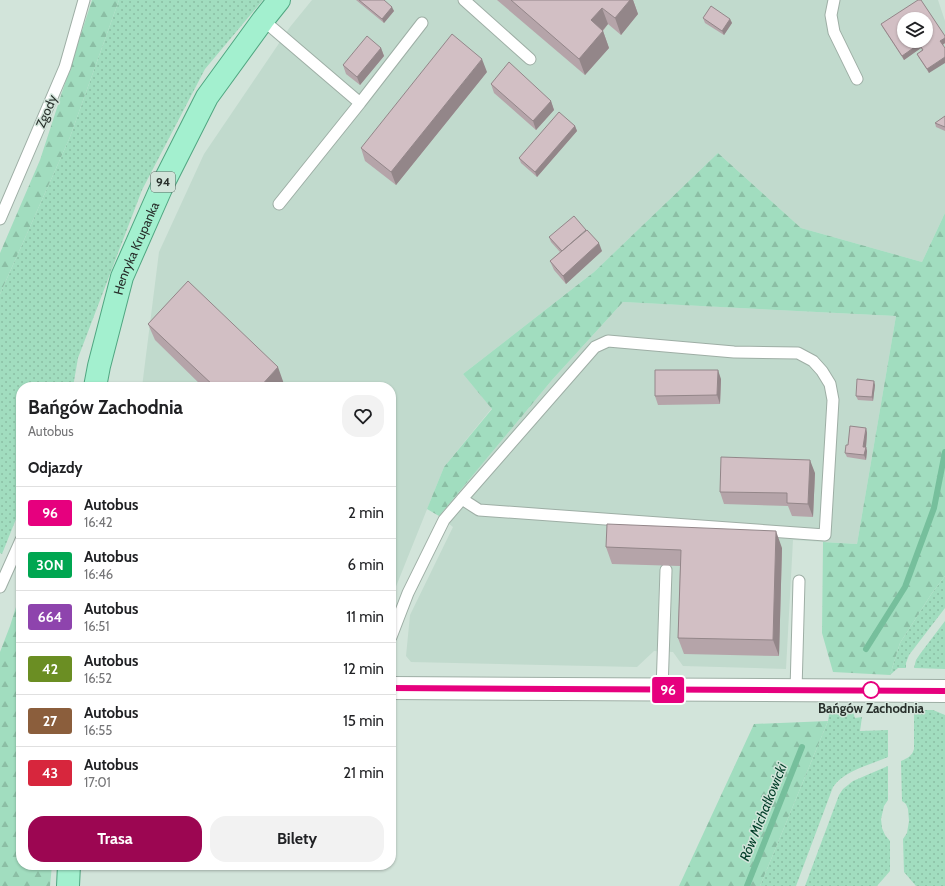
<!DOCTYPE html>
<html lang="pl">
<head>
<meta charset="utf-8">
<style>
	:root { --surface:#fff; --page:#f2f2f2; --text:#202124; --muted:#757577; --line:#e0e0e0; --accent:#9c0652 }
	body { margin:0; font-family:Cabin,sans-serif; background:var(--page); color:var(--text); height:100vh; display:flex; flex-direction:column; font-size:15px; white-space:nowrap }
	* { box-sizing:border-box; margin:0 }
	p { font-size:13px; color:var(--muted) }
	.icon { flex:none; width:22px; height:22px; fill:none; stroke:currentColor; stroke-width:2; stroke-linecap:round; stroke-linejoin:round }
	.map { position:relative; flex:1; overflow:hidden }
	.details { position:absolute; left:16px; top:382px; width:380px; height:488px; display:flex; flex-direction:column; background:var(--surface); border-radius:16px; box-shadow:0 1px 3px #0004 }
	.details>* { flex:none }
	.badge { padding:0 8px; border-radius:3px; font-size:14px; line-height:26px }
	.tools { position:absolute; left:897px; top:12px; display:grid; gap:8px }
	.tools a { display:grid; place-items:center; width:36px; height:36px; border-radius:50%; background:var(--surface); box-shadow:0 1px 3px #0004; font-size:20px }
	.map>.badge { position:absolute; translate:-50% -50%; box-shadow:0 0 0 2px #fff }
	h2 { padding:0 12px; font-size:15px; line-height:36px }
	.round { display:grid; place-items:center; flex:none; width:42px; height:42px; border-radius:16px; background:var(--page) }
	.summary { display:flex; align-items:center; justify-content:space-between; height:68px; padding:0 12px }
	h1 { font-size:19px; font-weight:700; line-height:30px }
	.cta { display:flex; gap:8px; margin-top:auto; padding:8px 12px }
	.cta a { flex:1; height:46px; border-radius:16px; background:var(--accent); color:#fff; font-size:16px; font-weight:700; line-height:46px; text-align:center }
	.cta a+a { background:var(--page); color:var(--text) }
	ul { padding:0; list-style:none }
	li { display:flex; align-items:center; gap:12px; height:52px; padding:0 12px; border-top:1px solid var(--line) }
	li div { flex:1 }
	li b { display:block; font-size:15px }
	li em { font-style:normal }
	li .badge { min-width:44px; font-weight:700; text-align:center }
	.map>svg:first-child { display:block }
	.built { fill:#c1dacd; fill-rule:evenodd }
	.grass { fill:url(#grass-dots) }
	.forest { fill:url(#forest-firs) }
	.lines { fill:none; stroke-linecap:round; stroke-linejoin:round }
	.stream { stroke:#76bf9c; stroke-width:6 }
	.lane-casing { stroke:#9eaea5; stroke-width:13 }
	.street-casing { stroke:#9eaea5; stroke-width:24 }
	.primary-casing { stroke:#50a681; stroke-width:24 }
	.lane { stroke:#fff; stroke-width:11 }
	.street { stroke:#fff; stroke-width:22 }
	.primary { stroke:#a3f0cf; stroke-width:22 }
	.wall { fill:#b5a4a9 }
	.shaded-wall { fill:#938689 }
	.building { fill:#d2bfc4; stroke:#938689; fill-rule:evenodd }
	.line-casing { stroke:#fff; stroke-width:9 }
	.line { stroke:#e6007e; stroke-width:6 }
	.stop-dot { fill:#fff; stroke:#e6007e; stroke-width:2 }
	.labels { text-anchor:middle; stroke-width:3; stroke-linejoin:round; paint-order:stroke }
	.shield { fill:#d2e4da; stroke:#5b6560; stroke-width:1 }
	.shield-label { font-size:12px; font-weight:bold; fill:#282f2b }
	.street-label { font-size:13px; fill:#282f2b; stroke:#d2e4da }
	.stop-label { font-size:13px; font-weight:bold; fill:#282f2b; stroke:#d2e4da }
	.water-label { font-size:14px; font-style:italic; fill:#003e28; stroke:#d2e4da }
</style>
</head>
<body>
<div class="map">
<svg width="945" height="886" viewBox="0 0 945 886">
	<defs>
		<pattern id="grass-dots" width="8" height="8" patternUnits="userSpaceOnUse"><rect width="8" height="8" fill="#a1ddbf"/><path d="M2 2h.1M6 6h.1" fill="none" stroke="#8bbea4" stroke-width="1.8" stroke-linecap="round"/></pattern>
		<pattern id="forest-firs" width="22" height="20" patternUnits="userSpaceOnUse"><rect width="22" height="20" fill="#a1ddbf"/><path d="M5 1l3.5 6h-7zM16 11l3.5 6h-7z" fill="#8bbea4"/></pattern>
	</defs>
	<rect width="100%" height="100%" fill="#d2e4da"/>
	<!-- built -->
	<path class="built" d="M312,0H938L945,21V213L922,262L801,228L718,153L594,272L463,374L492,408L444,467L391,599V387H142L159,252L204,154L290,27ZM904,19H926V41H904Z
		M623,302L896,316L857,544L793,540L786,669L683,666L673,652L654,651L637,667L411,662L406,656L410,615L453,527L439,516L552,380Z"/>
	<!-- grass -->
	<path class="grass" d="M119,0H263L205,69L142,190L78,358L73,387H21V514L16,519L2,554L0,553V294L70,137Z
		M945,576V608L909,655L906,663V668H898L890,675L900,643L932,593Z
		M945,621V669L914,668L916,660L920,654Z
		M830,709H852L855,718L862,717L860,731L888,730V757C870,765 845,770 833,787L796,886H760L828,721Z
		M914,710H933L945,715V886H916L904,872L903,839L907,833L909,821L908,809L906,804L902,801L901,761C908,758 912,756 914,749Z
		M888,766V800L884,806L881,819L882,828L885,835L890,841V871L877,886H805L839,795L843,789L853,781Z"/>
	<!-- forest -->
	<path class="forest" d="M92,0H119L70,137L0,294V253L40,160Z
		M718,153L801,228L922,262L945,213V576L932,593L900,643L890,675L833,672L822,633L823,542L857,544L896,316L623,302L552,380L439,516L427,509L444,467L492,409L463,374L594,272Z
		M21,591V865H52L50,886H0V652L10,626Z
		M828,721L760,886H679L754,724Z"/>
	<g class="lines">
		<!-- stream -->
		<path class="stream" d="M866,649L905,587L934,508L945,452
			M747,886L802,747"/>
		<!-- lane casing -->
		<g class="lane-casing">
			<path id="lane" d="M464,0L530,59
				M834,0L831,15L834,32L857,79
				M263,20L360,103L422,23
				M279,204L360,103
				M0,219L65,67L84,0
				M0,587L21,540
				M391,637L408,593L444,520L462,499L595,347L608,341L734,352L798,353L813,361L822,371L830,384L833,400L825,535L479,510L462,499
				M662,690L666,570
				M796,690L799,581"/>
		</g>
		<!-- street casing -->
		<g class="street-casing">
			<path id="street" d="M391,688L945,691"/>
		</g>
		<!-- primary casing -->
		<g class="primary-casing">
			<g id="primary">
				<path id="s1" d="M95,387L99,366L122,277L163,184L207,97L263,20L279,0"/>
				<path d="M68,886L69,865"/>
			</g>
		</g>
		<!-- lane -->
		<use href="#lane" class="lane"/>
		<!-- street -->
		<use href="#street" class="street"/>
		<!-- primary -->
		<use href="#primary" class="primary"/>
	</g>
	<!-- wall -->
	<path class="wall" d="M356,0H384L394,11L384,23Z
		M497,0H633L638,14L621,35L608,24L603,31L609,48L585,75Z
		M703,18L730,19L732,23L724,35L705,23Z
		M881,24L945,36V43L943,45L929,73L919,58L917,54L922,50L921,48L904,60L883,28Z
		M381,48L384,56L360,85L346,74L343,65Z
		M487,72L396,185L365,161L361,148Z
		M491,84L551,101L554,110L536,130L494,93Z
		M945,116V131L936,127L935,123Z
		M575,126L577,131L537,177L521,163L519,158Z
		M549,237L602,251L566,284L554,270L550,261L560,252L551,242Z
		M148,324L284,384L282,387H203L155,340Z
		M721,379L720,404L658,405L655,396Z
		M875,385L873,401L858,400L856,396Z
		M866,428L867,433L866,447L867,451L866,460L847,457L845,453L848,445Z
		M815,473L813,517L792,516L788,506L724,504L720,492Z
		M606,547L782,548L779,656L684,654L678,638L680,566L612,564Z"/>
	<!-- shaded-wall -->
	<path class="shaded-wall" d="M630,0H633L638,14L621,35L615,18Z
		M392,7L394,11L384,23L382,19Z
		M602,8L608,24L597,37L591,20Z
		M730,19L732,23L724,35L722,31Z
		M603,31L609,48L585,75L579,59Z
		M945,38V43L942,45L940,41Z
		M919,44L921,48L904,60L902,56Z
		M381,48L384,56L360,85L357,77Z
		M945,57V63L929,73L927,69Z
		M482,59L487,72L396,185L391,172Z
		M551,101L554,110L536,130L533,121Z
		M575,126L577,131L537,177L535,172Z
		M599,243L602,251L566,284L563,276Z
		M278,367L284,384L282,387H260Z
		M718,370L721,379L720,404L717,395Z
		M874,381L875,385L873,401L872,397Z
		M866,428L867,433L866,447L867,451L866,460L864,455L863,447Z
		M810,460L815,473L813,517L808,504Z
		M776,531L782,548L779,656L773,640Z"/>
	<!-- building -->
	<path class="building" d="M359,0H384L392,7L382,19Z
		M511,0H630L615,18L602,8L591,20L603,31L579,59Z
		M918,0H921L945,36V38L940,41L945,48V57L927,69L917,54L923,50L919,44L902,56L881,24ZM904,19H926V41H904Z
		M711,6L730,19L722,31L703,18Z
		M452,34L482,59L391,172L361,148Z
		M367,36L381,48L357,77L343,65Z
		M509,62L551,101L533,121L491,84Z
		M559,112L575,126L535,172L519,158Z
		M945,116V127L935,123Z
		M574,216L586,230L562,251L549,237Z
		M587,230L599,243L563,276L550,261Z
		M188,281L278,367L260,387H215L148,324Z
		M655,370H718L717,395L655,396Z
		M857,379L874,381L872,397L856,396Z
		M850,426L866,428L863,447H866L864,455L845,453L846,445H848Z
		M721,457L810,460L808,504L787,503V493L720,492Z
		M607,524L776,531L773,640L678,638L681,550L606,547Z"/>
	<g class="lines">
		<!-- line casing -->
		<g class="line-casing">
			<path id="line" d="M391,688L945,691"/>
		</g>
		<!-- line -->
		<use href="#line" class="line"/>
	</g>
	<!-- markers -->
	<circle class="stop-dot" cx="871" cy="690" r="8"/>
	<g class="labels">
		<!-- shield labels -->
		<rect class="shield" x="151" y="172" width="24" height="20" rx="3"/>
		<g class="shield-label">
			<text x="163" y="186">94</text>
		</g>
		<!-- street labels -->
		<g class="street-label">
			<text transform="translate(46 111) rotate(-67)" y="5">Zgody</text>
			<text dy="5" stroke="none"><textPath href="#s1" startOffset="145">Henryka Krupanka</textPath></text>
		</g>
		<!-- stop labels -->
		<g class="stop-label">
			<text x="871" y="713">Bańgów Zachodnia</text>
		</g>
		<!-- water labels -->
		<g class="water-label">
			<text transform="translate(763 812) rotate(-68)" y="5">Rów Michałkowicki</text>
		</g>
	</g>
</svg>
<div class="tools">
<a><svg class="icon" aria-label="layers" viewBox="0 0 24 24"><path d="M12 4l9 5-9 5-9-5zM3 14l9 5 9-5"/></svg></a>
</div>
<b class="badge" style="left:668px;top:690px;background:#e6007e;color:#fff">96</b>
<section class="details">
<div class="summary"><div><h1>Bańgów Zachodnia</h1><p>Autobus</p></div><a class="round"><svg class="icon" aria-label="heart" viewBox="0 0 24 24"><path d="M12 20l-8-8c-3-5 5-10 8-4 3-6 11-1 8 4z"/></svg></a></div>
<h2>Odjazdy</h2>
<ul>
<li><span class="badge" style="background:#e6007e;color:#fff">96</span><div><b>Autobus</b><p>16:42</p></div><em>2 min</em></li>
<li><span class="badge" style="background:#00a651;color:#fff">30N</span><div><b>Autobus</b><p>16:46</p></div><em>6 min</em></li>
<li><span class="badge" style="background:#8e44ad;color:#fff">664</span><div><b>Autobus</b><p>16:51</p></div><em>11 min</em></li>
<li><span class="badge" style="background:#6b8e23;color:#fff">42</span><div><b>Autobus</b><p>16:52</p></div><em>12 min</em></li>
<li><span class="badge" style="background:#8b5e3c;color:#fff">27</span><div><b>Autobus</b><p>16:55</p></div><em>15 min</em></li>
<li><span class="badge" style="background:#d7263d;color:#fff">43</span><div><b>Autobus</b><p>17:01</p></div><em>21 min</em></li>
</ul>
<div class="cta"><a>Trasa</a><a>Bilety</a></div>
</section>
</div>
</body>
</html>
